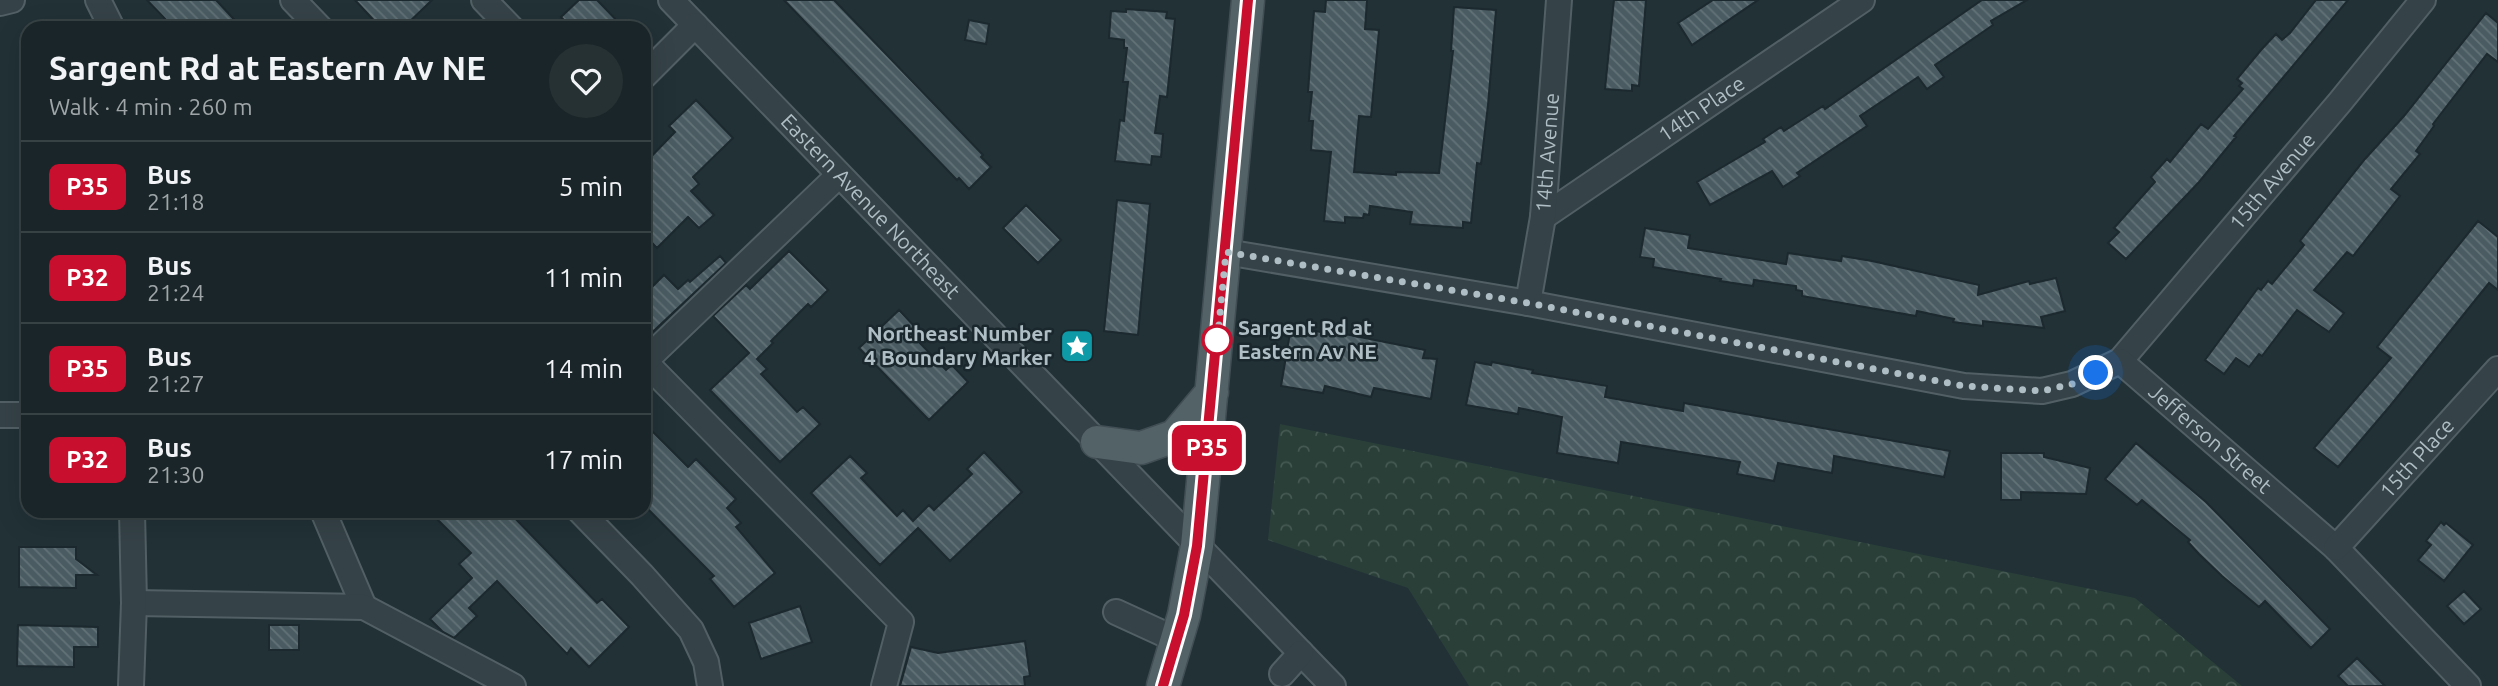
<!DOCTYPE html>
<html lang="en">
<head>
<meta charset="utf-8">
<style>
	:root { --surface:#192528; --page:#263134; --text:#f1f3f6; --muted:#9fa5a8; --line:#374245 }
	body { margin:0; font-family:Ubuntu,sans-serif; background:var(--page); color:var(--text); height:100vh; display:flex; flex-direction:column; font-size:26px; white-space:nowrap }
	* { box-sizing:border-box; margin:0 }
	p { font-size:23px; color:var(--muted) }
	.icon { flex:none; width:38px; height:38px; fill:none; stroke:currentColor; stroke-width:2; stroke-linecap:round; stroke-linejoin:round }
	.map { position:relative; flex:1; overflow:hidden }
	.side { position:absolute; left:21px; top:21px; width:630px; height:497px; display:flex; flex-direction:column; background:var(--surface); border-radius:21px; box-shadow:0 7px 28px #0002,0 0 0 2px var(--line) }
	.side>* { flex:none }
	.badge { padding:0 14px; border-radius:10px; font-size:24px; line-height:46px }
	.you { position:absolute; width:35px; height:35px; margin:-18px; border:5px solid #fff; border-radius:50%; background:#1a73e8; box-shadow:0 0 0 10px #1a73e833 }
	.map>.badge { position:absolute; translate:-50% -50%; box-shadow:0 0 0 4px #fff }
	.round { display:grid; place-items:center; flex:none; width:74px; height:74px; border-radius:37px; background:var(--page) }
	.headline { display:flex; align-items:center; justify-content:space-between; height:119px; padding:0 28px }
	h1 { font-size:33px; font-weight:700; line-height:52px }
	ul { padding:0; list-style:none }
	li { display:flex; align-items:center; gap:21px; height:91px; padding:0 28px; border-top:2px solid var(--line) }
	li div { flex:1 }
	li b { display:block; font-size:26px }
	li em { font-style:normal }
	li .badge { min-width:77px; font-weight:700; text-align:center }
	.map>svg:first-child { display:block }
	.forest { fill:url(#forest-crowns) }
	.building { fill:url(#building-back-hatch); stroke:#1c292e; stroke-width:2 }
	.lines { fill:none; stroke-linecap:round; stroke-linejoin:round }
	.minor-casing { stroke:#526065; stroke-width:28 }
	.major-casing { stroke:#414e54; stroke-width:35 }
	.minor { stroke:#354247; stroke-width:24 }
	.major { stroke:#536267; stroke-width:32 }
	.line-casing { stroke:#fff; stroke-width:16 }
	.line { stroke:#c8102e; stroke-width:10 }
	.walk { stroke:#afbec4; stroke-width:7; stroke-dasharray:0 12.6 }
	.stop-dot { fill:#fff; stroke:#c8102e; stroke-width:3.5 }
	.labels { text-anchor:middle; stroke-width:5; stroke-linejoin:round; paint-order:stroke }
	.street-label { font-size:21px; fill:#afbec4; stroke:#1a272c }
	.stop-label { font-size:21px; font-weight:bold; fill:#afbec4; stroke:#1a272c; text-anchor:start }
	.poi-label { font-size:21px; font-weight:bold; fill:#afbec4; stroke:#1a272c; text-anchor:end }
</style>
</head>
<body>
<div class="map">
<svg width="2498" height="686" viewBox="0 0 2498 686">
	<defs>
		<pattern id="forest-crowns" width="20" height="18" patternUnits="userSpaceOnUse" patternTransform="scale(1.75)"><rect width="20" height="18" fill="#293f38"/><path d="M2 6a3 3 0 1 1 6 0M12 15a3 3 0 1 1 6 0" fill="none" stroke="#465953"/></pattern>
		<pattern id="building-back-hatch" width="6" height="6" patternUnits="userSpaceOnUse" patternTransform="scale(1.75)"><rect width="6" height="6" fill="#4a5c62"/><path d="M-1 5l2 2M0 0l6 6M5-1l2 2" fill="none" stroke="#627277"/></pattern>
	</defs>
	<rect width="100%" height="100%" fill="#213136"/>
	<!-- forest -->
	<path class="forest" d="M1280,424L2135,598L2242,686H1469L1408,588L1268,540Z"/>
	<!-- building -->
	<path class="building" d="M147,0H216L242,28H174Z
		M355,0H432L403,28H381Z
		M579,0H597L624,28H571L561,17Z
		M784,0H834L983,155L981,157L991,167L969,189L959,178L957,180Z
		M1326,0H1367L1365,29L1379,30L1371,117L1359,116L1354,172L1396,175V172L1439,173L1453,51H1451L1454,7L1496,10L1488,105L1481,164L1477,163L1471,223L1463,222V228L1410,224L1412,212L1370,206L1369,215L1364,214L1363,218L1345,217V223L1324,221L1331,152L1311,150L1313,121H1309L1312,92H1308L1314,11L1325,12Z
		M1614,0H1646L1639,86L1632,85V91L1605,89Z
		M1713,0H1758L1692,45L1678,23Z
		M1982,0H2027L1991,21L1993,25L1935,65L1944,77L1927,89L1918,77L1860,116L1867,126L1797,173L1800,176L1783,187L1772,171L1710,205L1697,182L1765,142L1763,139L1781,127L1784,131L1823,106L1825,109Z
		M2316,0H2348L2234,136L2236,137L2199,182L2126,259L2108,243L2119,232L2114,228L2155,182L2151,177L2167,159L2170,162L2201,124L2208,129L2243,89L2239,86L2242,83L2237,79L2261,50L2276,34L2282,40L2290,33Z
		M1126,9L1167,12L1166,18L1175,19L1167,97L1160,96L1155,133L1163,134L1161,157L1152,156L1151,165L1115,161L1120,120L1124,121L1128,82H1123L1127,48H1124V40L1109,38L1111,11L1126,12Z
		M2486,13L2498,23V62L2487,54L2433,124L2434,126L2416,151L2420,154L2391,189L2400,196L2353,256L2347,252L2314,290L2344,313L2329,332L2297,310L2262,356L2259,354L2249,367L2236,358L2224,374L2205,360L2258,288L2261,290L2268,281L2272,284L2304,245L2300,241L2365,159L2404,116Z
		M969,20L989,24L986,44L965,40Z
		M696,100L733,138L693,177L699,184L691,191L714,215L699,228L688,217L657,248L644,234V164L675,132L669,126Z
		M1117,200L1150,204L1138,335L1104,331Z
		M1026,205L1061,240L1038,263L1003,228Z
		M2478,221L2498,237V290L2489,283L2390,406L2338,467L2314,448L2391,358L2377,347Z
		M1645,228L1690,235L1688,248L1786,264L1788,253L1841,261L1842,256L1872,261L1979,285L1978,295L2029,281L2030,284L2056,278L2065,311L2041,317L2044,328L1983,321V326L1953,322L1954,319L1917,311L1916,316L1802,296V291L1796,290V286L1754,280L1753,286L1720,281L1721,279L1653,267L1654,259L1640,257Z
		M789,251L828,290L811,307L808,304L771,341L773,343L757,359L767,369L761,374L797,412L803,407L820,424L780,462L710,390L749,353L713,316L746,285L750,289Z
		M720,256L726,263L644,340V295L664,275L678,289L688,280L690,282Z
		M899,310L915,327L910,333L946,370L952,365L968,382L929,420L859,348Z
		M1291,327L1345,336V334L1425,350L1423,358L1437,359L1431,399L1374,388L1371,397L1325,386L1323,393L1281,386Z
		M1475,362L1491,365L1492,362L1533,370L1532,373L1607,386L1605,397L1683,411L1684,403L1950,451L1944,477L1834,456L1832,473L1778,463L1774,481L1737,474L1740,462L1621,442L1618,463L1557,453L1562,417L1519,408L1518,414L1466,405Z
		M644,423L688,467L696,459L736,499L727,508L741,523L736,527L775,573L734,607L710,579L714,576L644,505Z
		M2136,443L2206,502L2330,629L2311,648L2265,601L2259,607L2222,576L2199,554L2188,542L2190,540L2142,500L2137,505L2105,479Z
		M984,452L1022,492L950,561L918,528L880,565L811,493L850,456L867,473L861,478L897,516L903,510L913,521L929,505L934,510L972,474L967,469Z
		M2001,453H2044V457L2090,468L2086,494L2021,492V500H2001Z
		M429,511H508L597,603L602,599L629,627L589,667L571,648L567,654L497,581L469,608L477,616L454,638L443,632L430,619L472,578L459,564L471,553Z
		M2441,522L2444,525L2446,523L2473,545L2444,581L2418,560L2431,545L2426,541Z
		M19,547H76V559L97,575H76V588L19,587Z
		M2464,591L2481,609L2464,624L2447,606Z
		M800,606L812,642L761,659L749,623Z
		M18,625L98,627V647H74V667L17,666Z
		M269,625H299V650H269Z
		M1025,641L1030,676L1024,677L1025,686H900L911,647L938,653Z
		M2357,658L2385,686H2348L2338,676Z"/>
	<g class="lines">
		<!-- minor casing -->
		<g class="minor-casing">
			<g id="minor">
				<path d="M98,0L112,28"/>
				<path d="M293,0L320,28"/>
				<path d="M484,0L511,28"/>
				<path id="s1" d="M671,0L1333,686"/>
				<path d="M0,3L12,0"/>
				<path d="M644,76L695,25"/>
				<path id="s2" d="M1543,217L1862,0"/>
				<path id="s3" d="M1226,252L1528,303L1964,386L2042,391L2072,384L2120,361L2340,102L2423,0"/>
				<path id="s4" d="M1528,303L1543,217L1559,0"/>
				<path d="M644,361L901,622L884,686"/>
				<path id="s5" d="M2120,361L2336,548L2468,686"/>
				<path d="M644,362L839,175"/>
				<path d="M0,415H28"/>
				<path d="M323,511L364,607"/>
				<path d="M580,511L642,575L691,630L706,662L710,686"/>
				<path id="s6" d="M2336,548L2498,369"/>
				<path d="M134,603L364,607L513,686"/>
				<path d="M1116,612L1177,640"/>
				<path d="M1282,674L1301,653"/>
				<path d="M131,686L134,603L132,511"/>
			</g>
		</g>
		<!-- major casing -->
		<g class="major-casing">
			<path id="major" d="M1097,442L1141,448L1175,436L1212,392
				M1163,686L1184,615L1197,546L1248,0"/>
		</g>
		<!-- minor -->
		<use href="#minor" class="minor"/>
		<!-- major -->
		<use href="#major" class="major"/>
	</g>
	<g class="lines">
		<!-- line casing -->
		<g class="line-casing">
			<path id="line" d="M1163,686L1184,615L1197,546L1248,0"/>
		</g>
		<!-- line -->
		<use href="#line" class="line"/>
		<!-- walk -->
		<path class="walk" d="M1217,340V345L1226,252L1528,303L1964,386L2042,391L2072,384L2096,373"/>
	</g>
	<!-- icons -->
	<defs>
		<g id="sight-square" transform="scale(1.75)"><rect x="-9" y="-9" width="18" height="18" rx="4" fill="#0f9aa8" stroke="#1a272c"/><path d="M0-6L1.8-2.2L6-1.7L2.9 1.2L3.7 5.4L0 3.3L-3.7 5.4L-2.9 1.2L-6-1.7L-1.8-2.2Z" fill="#fff"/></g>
	</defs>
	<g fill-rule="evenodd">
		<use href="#sight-square" x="1077" y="346"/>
	</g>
	<!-- markers -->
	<circle class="stop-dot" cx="1217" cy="340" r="14"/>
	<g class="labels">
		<!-- street labels -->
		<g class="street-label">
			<text dy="7" stroke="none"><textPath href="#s2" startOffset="192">14th Place</textPath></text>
			<text dy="7" stroke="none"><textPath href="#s4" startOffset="152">14th Avenue</textPath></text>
			<text dy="7" stroke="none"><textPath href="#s3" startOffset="1148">15th Avenue</textPath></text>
			<text dy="7" stroke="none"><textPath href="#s1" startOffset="287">Eastern Avenue Northeast</textPath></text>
			<text dy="7" stroke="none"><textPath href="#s5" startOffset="119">Jefferson Street</textPath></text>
			<text dy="7" stroke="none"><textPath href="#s6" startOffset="121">15th Place</textPath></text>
		</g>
		<!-- stop labels -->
		<g class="stop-label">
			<text x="1238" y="335">Sargent Rd at<tspan x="1238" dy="24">Eastern Av NE</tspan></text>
		</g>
		<!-- poi labels -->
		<g class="poi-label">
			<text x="1052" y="341">Northeast Number<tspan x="1052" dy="24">4 Boundary Marker</tspan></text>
		</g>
	</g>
</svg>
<div class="you" style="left:2096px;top:373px"></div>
<b class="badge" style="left:1207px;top:448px;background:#c8102e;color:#fff">P35</b>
<section class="side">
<div class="headline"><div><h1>Sargent Rd at Eastern Av NE</h1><p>Walk · 4 min · 260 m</p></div><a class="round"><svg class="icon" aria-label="heart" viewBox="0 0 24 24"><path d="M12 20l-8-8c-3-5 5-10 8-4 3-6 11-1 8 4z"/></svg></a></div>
<ul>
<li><span class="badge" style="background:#c8102e;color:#fff">P35</span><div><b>Bus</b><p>21:18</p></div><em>5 min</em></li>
<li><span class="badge" style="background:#c8102e;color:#fff">P32</span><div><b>Bus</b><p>21:24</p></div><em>11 min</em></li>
<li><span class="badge" style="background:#c8102e;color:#fff">P35</span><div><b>Bus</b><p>21:27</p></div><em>14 min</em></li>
<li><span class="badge" style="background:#c8102e;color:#fff">P32</span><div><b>Bus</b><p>21:30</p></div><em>17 min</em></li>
</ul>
</section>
</div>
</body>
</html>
